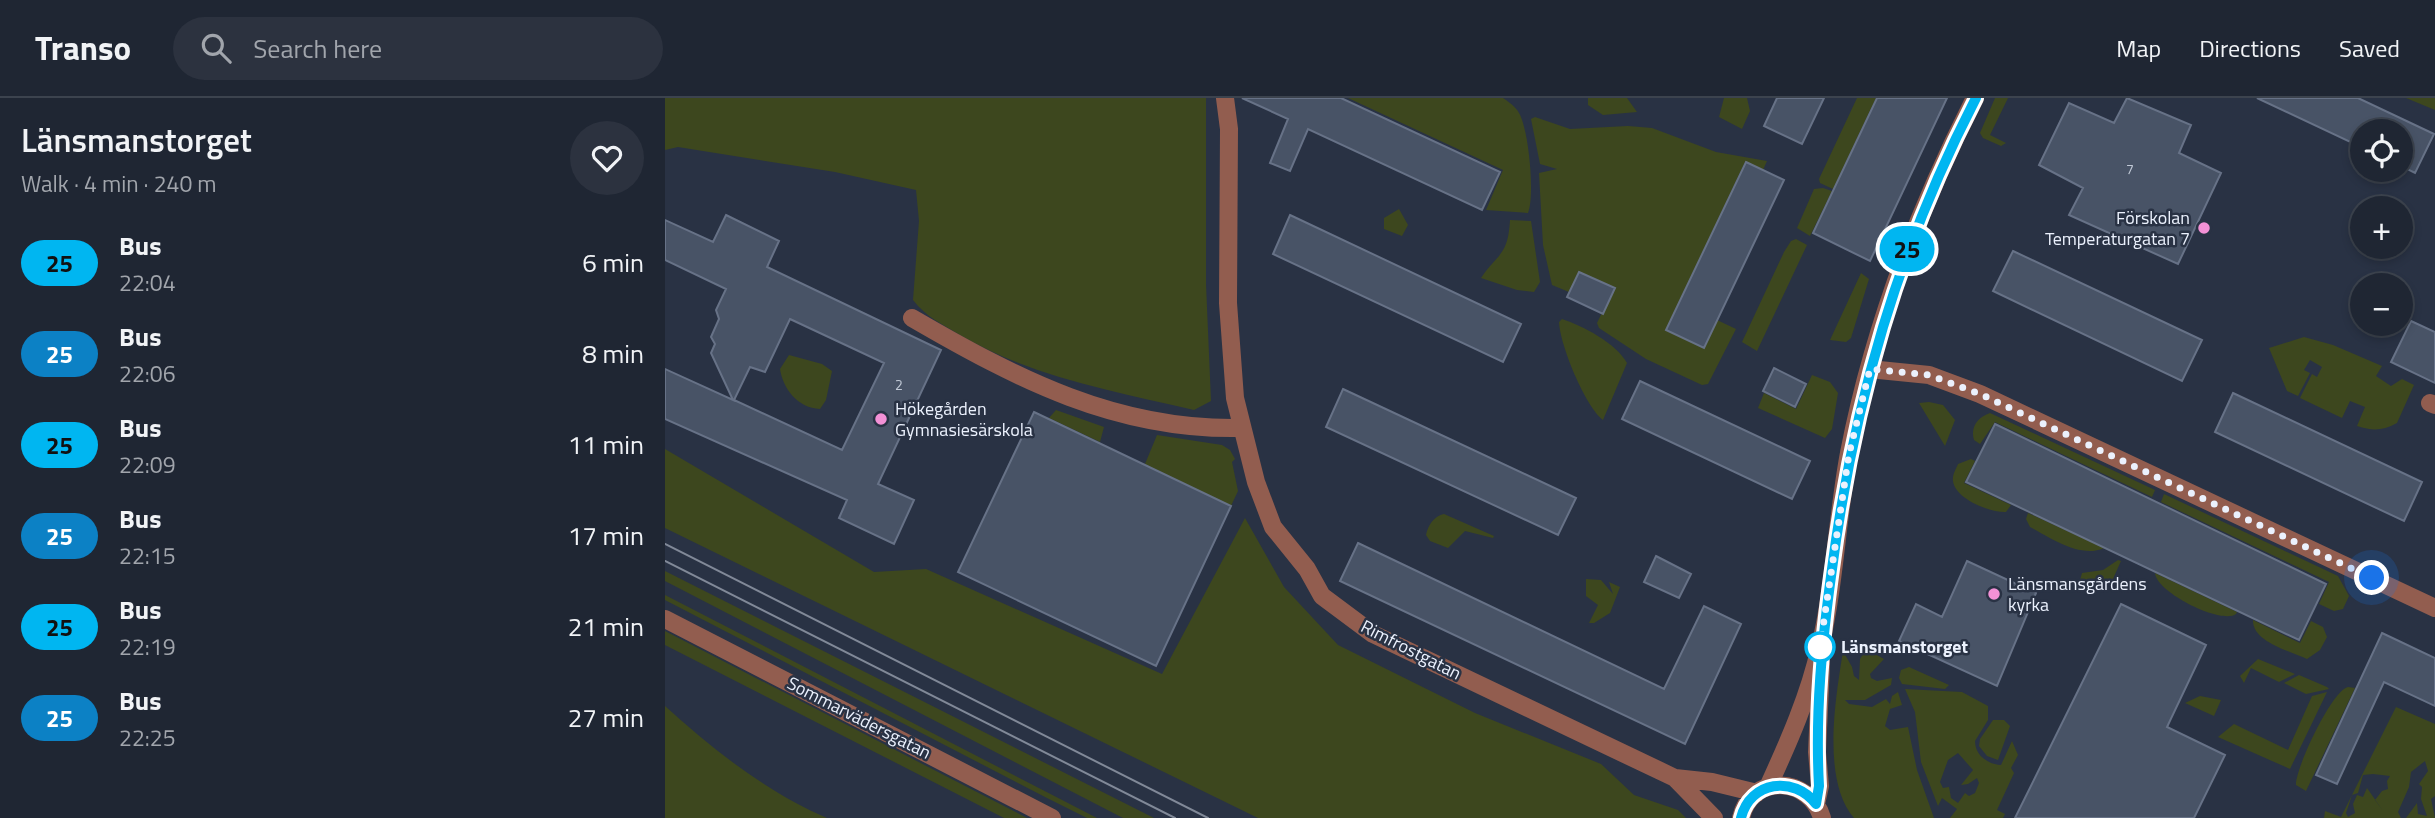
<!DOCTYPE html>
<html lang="en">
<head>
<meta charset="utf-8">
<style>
	:root { --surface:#1f2633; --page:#2c323f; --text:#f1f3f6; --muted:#a1a5ac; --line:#3c434e }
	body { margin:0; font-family:"Titillium Web",sans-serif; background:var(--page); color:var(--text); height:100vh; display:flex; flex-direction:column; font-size:26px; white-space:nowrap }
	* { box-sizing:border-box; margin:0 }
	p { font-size:23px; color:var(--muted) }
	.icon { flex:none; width:38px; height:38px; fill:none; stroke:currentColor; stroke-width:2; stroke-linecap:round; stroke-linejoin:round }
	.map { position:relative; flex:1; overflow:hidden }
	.drawer { display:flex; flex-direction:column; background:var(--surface); width:665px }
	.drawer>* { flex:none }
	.badge { padding:0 14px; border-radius:23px; font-size:24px; line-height:46px }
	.controls { position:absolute; left:1685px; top:21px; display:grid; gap:14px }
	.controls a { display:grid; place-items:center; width:63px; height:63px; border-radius:50%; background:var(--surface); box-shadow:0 4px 10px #0003,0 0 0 2px var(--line); font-size:35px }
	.you { position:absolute; width:35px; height:35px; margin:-18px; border:5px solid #fff; border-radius:50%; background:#1a73e8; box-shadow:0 0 0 10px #1a73e833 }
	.map>.badge { position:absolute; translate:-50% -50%; box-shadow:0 0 0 4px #fff }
	.round { display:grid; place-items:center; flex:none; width:74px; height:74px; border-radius:37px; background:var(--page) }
	.summary { display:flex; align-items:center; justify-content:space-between; height:119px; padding:0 21px }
	h1 { font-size:33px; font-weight:600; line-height:52px }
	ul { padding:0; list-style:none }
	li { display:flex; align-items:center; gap:21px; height:91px; padding:0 21px }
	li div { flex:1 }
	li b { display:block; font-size:26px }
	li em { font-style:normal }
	li .badge { min-width:77px; font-weight:700; text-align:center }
	header { display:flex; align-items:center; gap:42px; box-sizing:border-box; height:98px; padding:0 35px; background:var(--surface); border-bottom:2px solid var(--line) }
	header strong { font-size:33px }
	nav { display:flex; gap:38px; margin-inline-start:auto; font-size:24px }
	.search { width:490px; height:63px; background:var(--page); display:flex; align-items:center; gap:18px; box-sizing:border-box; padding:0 24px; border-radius:38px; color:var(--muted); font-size:26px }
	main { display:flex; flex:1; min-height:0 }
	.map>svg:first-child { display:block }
	.green { fill:#3d471e; fill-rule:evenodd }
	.building { fill:#485366; stroke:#677287; stroke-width:2; fill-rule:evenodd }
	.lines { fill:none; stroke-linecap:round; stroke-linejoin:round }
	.minor { stroke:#925d4f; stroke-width:18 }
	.tertiary { stroke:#925d4f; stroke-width:18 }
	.tram { stroke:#818998; stroke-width:2 }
	.line-casing { stroke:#fff; stroke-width:16 }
	.line { stroke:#00b6f1; stroke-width:10 }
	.walk { stroke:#ebf1fd; stroke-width:7; stroke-dasharray:0 12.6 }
	.poi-dot { fill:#f391d6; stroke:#293244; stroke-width:2.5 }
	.stop-dot { fill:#fff; stroke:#00b6f1; stroke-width:3.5 }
	.labels { text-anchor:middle; stroke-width:5; stroke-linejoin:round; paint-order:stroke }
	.number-label { font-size:14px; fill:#c2cad7 }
	.poi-label { font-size:18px; fill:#ebf1fd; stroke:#293244; text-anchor:start }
	.stop-label { font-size:18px; font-weight:bold; fill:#ebf1fd; stroke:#293244; text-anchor:start }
	.street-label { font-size:18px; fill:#ebf1fd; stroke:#293244 }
</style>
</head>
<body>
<header>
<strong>Transo</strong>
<div class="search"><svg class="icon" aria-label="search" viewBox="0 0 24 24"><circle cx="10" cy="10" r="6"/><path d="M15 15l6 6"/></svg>Search here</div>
<nav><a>Map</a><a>Directions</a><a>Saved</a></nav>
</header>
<main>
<section class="drawer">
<div class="summary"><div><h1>Länsmanstorget</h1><p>Walk · 4 min · 240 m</p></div><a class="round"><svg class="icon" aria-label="heart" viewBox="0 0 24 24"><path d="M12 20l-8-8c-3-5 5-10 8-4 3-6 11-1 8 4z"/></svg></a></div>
<ul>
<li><span class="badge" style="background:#00b6f1;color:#111">25</span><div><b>Bus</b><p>22:04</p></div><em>6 min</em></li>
<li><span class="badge" style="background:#0c81c5;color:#fff">25</span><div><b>Bus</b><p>22:06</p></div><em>8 min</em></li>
<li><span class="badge" style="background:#00b6f1;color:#111">25</span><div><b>Bus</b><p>22:09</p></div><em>11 min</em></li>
<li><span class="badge" style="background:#0c81c5;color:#fff">25</span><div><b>Bus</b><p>22:15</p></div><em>17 min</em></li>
<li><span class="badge" style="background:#00b6f1;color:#111">25</span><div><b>Bus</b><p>22:19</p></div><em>21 min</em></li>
<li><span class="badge" style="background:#0c81c5;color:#fff">25</span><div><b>Bus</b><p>22:25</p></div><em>27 min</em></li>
</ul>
</section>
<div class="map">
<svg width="1770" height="720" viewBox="0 0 1770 720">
	<rect width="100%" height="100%" fill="#293244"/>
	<!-- green -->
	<path class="green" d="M0,0H541V186L546,303L529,312C448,293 367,279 295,237C277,226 261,219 248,202L254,123L251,92L170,74L13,49L0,52Z
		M683,0H838C844,4 851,9 854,15C864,32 870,98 863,115L821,112L838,72Z
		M923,0H962L972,14L938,17L923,7Z
		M1059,0H1082L1085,13L1077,31L1054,19Z
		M1192,0H1211L1168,91L1155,85L1154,81Z
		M1330,0H1343L1325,37L1341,45L1336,48L1318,40L1315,35Z
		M1741,0H1770V12Z
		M870,19L905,31L963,28L987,30L1051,54L1102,63L1098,72L1080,64L1001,232L1039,250L1052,222L1071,231L1043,286L1037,287L981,261L934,230L932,225L949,190L914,174L904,194L887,187L878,147L874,75L892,71L875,66L866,21Z
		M1158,90L1167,93L1145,138L1132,130L1149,91Z
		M734,111L743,127L737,138L719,131V120Z
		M845,122L866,123L875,184L869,194L852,192L816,180C833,155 843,158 845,122Z
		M1131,141L1142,147L1092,253L1077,244L1119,154L1126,143Z
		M1196,175L1204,181L1186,240L1181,244L1165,242Z
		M897,221C918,228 951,245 962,265L938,322C920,308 895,247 894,224Z
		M1639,239L1668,247L1717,268L1711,278L1726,288L1737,281L1749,287L1732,325C1717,333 1708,333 1692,328L1700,309L1685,303L1677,320L1635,300L1647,276L1652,279L1657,269L1645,262L1639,272L1645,275L1633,298L1622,293L1604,250Z
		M124,257L157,266L167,273L161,302L155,311C133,310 118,291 115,271Z
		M1147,277L1165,284L1173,295L1167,331L1160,340L1093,310L1099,295L1131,311Z
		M1264,304L1278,307L1290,322L1280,348L1254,305Z
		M391,312L439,329L435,344L384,320Z
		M1325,315L1490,392L1487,399L1330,324L1315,346L1309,342C1305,329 1313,319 1325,315Z
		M492,337L557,347L565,352L570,361L567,364L573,393L566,408L480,366Z
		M0,351L209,474L261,471L497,576L580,420L619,489L673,547L810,615L936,666L969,697L1013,712L1021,720H593L0,430Z
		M1306,361L1310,363L1299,385L1346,407L1341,414C1326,415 1290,401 1288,383C1287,377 1291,371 1293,366Z
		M1499,396L1673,478L1684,498L1678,511L1669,513L1654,506L1664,484L1496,404Z
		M1363,415L1439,450C1416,461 1385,440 1365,429L1361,421Z
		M779,416L829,438L828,440L800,433L783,450L765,443L761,437C763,427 769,418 779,416Z
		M1453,462L1456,463L1443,492L1438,490L1436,492L1415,482L1417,475L1438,472Z
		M0,473L489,720H458L0,483Z
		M1490,475L1572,514L1571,516C1556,527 1491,494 1490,475Z
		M921,481L936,482L948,496L944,484L955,489L945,515L929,525H924L933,507L921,498Z
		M0,497L432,720H422L380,699L0,502Z
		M1588,522L1635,545L1646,523L1658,529L1662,539L1655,552L1642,561C1625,553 1587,544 1588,522Z
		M0,533L362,720H339L0,547Z
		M1201,551L1219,561L1205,576L1206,580L1212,583L1227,580L1226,587L1200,602H1180L1184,606L1207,609L1221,601L1225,606L1227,598L1233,594L1237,607L1225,611L1220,628L1225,632L1243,629L1252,672L1269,720H1189C1156,682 1171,598 1178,553L1187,569L1189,578L1194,582L1195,561Z
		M1593,561L1630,576L1614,584L1586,570L1579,585L1575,578Z
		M1244,569L1284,587L1280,591L1237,586L1234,580L1236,572Z
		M1634,577L1662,589L1664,591L1641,596L1619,585Z
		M1683,589L1690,590L1641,693L1631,687C1630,671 1667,592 1683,589Z
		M1240,591L1297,594L1323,608V622L1310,643C1310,657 1322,666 1336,667L1347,643L1353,657L1346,670L1349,675L1332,712L1340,716L1338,720H1285L1292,711L1277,700L1273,708L1256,664L1250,614ZM1293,655L1308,672L1296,687L1303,686L1312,680L1314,685L1310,695L1304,698L1300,695L1293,705L1286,700L1284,689L1278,690L1275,684L1283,662Z
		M1662,594L1625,671L1553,639L1569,626L1623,652L1647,598Z
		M1535,598L1556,602L1549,618L1520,605Z
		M0,608C47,651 103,695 162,720H0Z
		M1731,609L1770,626V698L1766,701L1770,720H1741L1752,705L1753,716L1762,718L1756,701L1757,689L1754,686L1763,673L1760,663L1746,674L1744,689L1733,714L1736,720H1659L1660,713L1676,719ZM1708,676L1725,678L1722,683L1723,691L1717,693L1710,702L1718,713L1702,690L1698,699L1692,697L1688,706L1690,715L1683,719L1681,715L1687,697L1693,695L1698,677Z
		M1328,622H1339L1345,628L1333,662L1322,658L1314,648L1315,641Z"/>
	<!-- building -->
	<path class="building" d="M577,0H676L835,74L817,112L643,31L625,73L605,65L623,21Z
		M1112,0H1159L1137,46L1099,28Z
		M1212,0H1282L1205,163L1148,135Z
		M1462,0L1526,27L1514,55L1556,75L1513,166L1404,117L1418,90L1374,67L1404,5L1449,25Z
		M1592,0H1693L1769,36L1750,75L1736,68V33H1698V50Z
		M1081,64L1119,82L1039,250L1001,232Z
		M61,117L114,143L102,169L276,252L213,386L249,402L229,446L174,420L182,402L0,321V271L68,302L46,255L50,246L46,239L54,221L51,212L61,191L0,162V122L48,144ZM125,221L219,265L177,352L69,302L85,269L100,274Z
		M625,117L856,226L838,264L608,156Z
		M1348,153L1537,242L1517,283L1328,193Z
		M914,174L950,190L938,216L902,199Z
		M1746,223L1770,234V285L1726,264Z
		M1109,270L1141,286L1130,309L1098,293Z
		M975,283L1145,363L1127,401L957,321Z
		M678,291L911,400L893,437L661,329Z
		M1568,295L1757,384L1739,423L1550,334Z
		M369,314L566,408L491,568L293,474Z
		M1330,326L1661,486L1634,542L1301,384Z
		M693,445L999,591L1039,508L1076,526L1020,646L675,483Z
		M991,458L1026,476L1014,500L979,484Z
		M1302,463L1371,495L1332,588L1234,543L1251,506L1277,519Z
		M1456,506L1541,547L1502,629L1560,657L1529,720H1350Z
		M1717,535L1770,560V608L1719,584L1672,686L1651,677Z"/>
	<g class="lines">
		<!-- minor -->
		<path class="minor" d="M560,0L564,31L563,205L570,300L591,384L608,429L642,471L657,498L708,536L1010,680L1047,684L1092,695
			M247,220C352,281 452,333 577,330
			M1204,271L1264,277L1315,296L1770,510
			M1765,305L1770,307
			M1010,680L1049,720
			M1103,689C1124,643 1144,598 1155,549C1170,486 1172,419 1184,355C1208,231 1253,112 1310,0
			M1151,706L1155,688L1152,654L1156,566
			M1076,720C1086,675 1145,678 1157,720"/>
		<!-- tertiary -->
		<path class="tertiary" d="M0,521L387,720"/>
		<!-- tram -->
		<path class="tram" d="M0,446L543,720
			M0,463L510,720"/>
	</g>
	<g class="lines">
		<!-- line casing -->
		<g class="line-casing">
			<path id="line" d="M1076,720C1085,683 1129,677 1151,706L1154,688C1150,615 1157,543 1167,471C1189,303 1233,151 1311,0"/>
		</g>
		<!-- line -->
		<use href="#line" class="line"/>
		<!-- walk -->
		<path class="walk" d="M1155,549L1184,356L1205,271L1264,277L1315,296L1707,480"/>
	</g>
	<!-- markers -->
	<g class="poi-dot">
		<circle cx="1539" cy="130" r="7"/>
		<circle cx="216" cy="321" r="7"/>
		<circle cx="1329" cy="496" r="7"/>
	</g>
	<circle class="stop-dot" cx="1155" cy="549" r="14"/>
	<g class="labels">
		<!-- number labels -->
		<g class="number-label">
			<text x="1465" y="76">7</text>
			<text x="234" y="292">2</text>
		</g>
		<!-- poi labels -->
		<g class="poi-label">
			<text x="1525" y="126" text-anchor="end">Förskolan<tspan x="1525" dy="21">Temperaturgatan 7</tspan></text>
			<text x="230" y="317">Hökegården<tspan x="230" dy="21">Gymnasiesärskola</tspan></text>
			<text x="1343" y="492">Länsmansgårdens<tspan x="1343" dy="21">kyrka</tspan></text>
		</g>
		<!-- stop labels -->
		<g class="stop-label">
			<text x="1176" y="555">Länsmanstorget</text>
		</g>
		<!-- street labels -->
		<g class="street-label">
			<text transform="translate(746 552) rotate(27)" y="6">Rimfrostgatan</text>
			<text transform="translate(194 620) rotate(27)" y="6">Sommarvädersgatan</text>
		</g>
	</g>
</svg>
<div class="controls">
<a><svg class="icon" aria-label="locate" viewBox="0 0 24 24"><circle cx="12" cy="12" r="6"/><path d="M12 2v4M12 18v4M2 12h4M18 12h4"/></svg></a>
<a>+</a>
<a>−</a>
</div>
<div class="you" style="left:1707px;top:480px"></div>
<b class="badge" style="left:1242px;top:151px;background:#00b6f1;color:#111">25</b>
</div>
</main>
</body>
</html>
